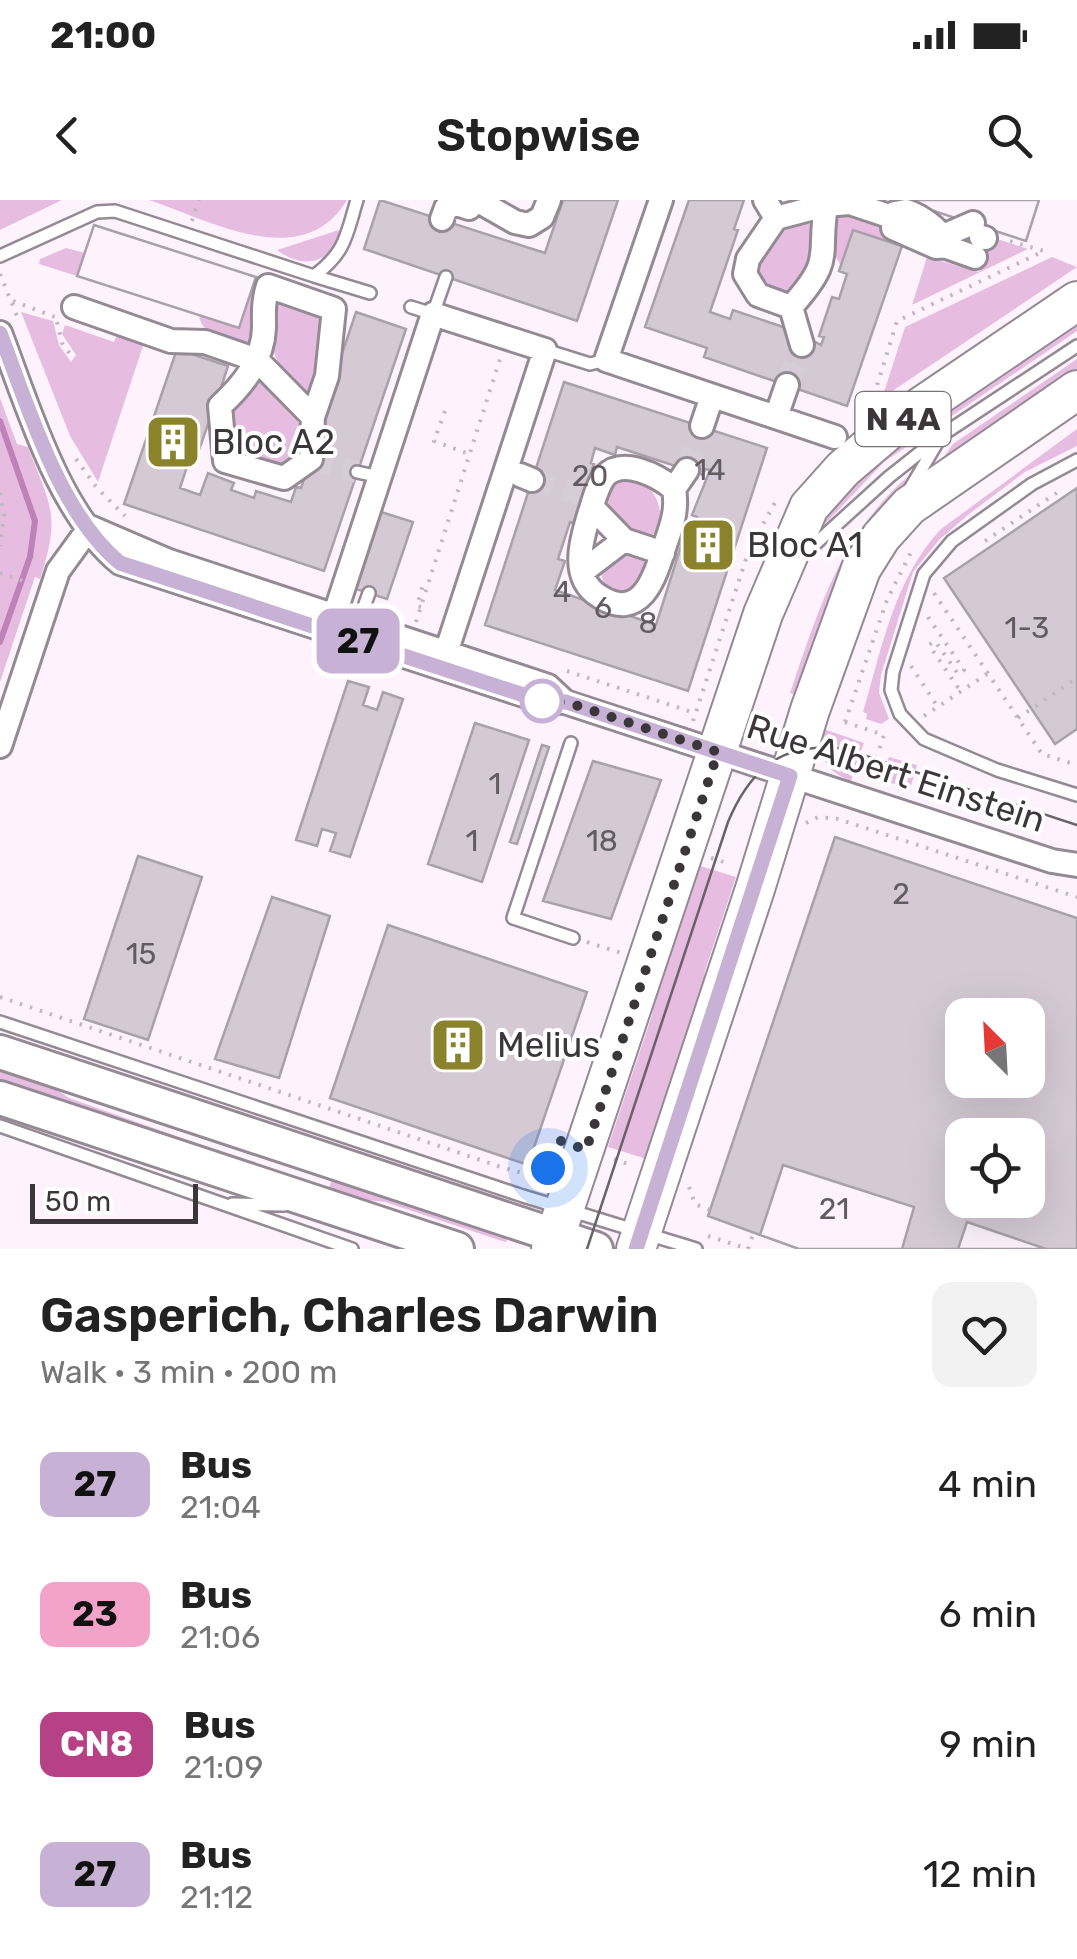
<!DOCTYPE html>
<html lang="en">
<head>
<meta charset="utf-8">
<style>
	:root { --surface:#fff; --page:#f2f2f2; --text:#222; --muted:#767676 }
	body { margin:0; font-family:Rubik,sans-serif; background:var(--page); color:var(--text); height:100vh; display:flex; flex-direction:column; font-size:38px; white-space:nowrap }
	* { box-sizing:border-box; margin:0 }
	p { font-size:32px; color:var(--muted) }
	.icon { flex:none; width:55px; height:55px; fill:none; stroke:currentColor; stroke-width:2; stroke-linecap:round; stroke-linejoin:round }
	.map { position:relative; height:1049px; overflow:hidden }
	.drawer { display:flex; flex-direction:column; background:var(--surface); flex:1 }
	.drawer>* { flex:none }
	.badge { padding:0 20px; border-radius:15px; font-size:35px; line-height:65px }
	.needle { width:65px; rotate:336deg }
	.tools { position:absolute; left:945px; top:798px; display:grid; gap:20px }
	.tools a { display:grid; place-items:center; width:100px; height:100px; border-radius:20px; background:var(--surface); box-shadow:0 10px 40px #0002; font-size:50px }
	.scale { position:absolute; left:30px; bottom:25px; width:168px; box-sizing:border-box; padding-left:10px; border:5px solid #3b363a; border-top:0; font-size:28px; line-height:35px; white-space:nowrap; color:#3b363a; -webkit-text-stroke:8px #fff; paint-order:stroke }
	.you { position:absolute; width:50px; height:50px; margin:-25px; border:8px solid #fff; border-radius:50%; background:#1a73e8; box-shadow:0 0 0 15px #1a73e833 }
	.map>.badge { position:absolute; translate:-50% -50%; box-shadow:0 0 0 5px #fff }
	.round { display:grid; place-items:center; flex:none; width:105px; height:105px; border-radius:20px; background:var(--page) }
	.summary { display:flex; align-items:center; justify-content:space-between; height:170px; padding:0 40px }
	h1 { font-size:48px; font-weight:600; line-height:75px }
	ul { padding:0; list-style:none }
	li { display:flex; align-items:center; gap:30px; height:130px; padding:0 40px }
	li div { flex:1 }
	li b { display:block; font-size:38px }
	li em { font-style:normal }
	li .badge { min-width:110px; font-weight:700; text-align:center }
	.status { display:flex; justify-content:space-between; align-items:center; height:70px; padding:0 50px; background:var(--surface); direction:ltr }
	.status svg { height:28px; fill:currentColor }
	header { display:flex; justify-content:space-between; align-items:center; height:130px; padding:0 40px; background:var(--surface); font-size:45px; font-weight:600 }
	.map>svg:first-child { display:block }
	.green { fill:#e6bde1 }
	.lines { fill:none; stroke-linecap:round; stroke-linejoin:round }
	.stream { stroke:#be81b8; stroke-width:6 }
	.building { fill:#d5cad4; stroke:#aaa0a9; stroke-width:2.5; fill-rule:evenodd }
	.street-tunnel { stroke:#d7cdd6; stroke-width:22; stroke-dasharray:22 11; stroke-linecap:butt }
	.lane-casing { stroke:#948a93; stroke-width:16 }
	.street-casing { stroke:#948a93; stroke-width:28 }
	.secondary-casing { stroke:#948a93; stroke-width:38 }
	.primary-casing { stroke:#948a93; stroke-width:42 }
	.path { stroke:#c0b7bf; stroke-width:4; stroke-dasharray:2.5 8; stroke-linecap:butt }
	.lane { stroke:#fff; stroke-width:11 }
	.street { stroke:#fff; stroke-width:22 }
	.secondary { stroke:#fff; stroke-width:32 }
	.primary { stroke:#fff; stroke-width:38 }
	.tram { stroke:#696268; stroke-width:2.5 }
	.line-casing { stroke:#fff; stroke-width:22 }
	.line { stroke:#c7b2d5; stroke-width:15 }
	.walk { stroke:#3b363a; stroke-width:10; stroke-dasharray:0 18 }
	.stop-dot { fill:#fff; stroke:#c7b2d5; stroke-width:5 }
	.labels { text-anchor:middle; stroke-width:8; stroke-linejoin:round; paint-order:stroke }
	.number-label { font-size:30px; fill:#625b60 }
	.shield { fill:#fff; stroke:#767275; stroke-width:2.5 }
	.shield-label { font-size:32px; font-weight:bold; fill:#3b363a }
	.poi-label { font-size:35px; fill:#3b363a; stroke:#fff; text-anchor:start }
	.street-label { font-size:35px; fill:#3b363a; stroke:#fff }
</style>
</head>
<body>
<div class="status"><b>21:00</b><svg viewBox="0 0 49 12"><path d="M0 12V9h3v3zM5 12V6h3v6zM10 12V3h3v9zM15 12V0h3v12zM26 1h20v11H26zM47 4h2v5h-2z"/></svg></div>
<header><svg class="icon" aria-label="back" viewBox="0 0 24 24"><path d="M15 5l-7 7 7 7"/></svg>Stopwise<svg class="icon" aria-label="search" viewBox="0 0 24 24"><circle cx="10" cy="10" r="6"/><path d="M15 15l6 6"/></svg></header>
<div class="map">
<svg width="1077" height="1049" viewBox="0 0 1077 1049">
	<rect width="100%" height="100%" fill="#fef3fd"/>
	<!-- green -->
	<path class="green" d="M0,0H62L0,30Z
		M149,0H347C303,74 209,20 149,0Z
		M842,12C863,18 881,18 888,42L853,30L841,66L831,48L835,16Z
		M789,24H810L819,40L799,87L779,97L766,84L755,66L773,30Z
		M339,30L341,38C326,64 302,69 277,50Z
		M991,37L1028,49L912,105L927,57L979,72Z
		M66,48L85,53L77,76L39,64L40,59Z
		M1052,57L1077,67L882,198L905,127Z
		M252,89L256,97L251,144L243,148C226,141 201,135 199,115L239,128Z
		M271,97L324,115C322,138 326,184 304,197C271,160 267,145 271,97Z
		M21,112L53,121L59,145L71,162L76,155L62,134L65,125L114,142L117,135L144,143L98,282L70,236Z
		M1077,113V131L884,262L805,345L861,268Z
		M1077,159V177L933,272L953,244Z
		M260,177C287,201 326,239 284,270L232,260C218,221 235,202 260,177Z
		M0,198L17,244L28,247C51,307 61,315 40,379L35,377L0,482Z
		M1077,229V246L1025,272L969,314L939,340L913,372L881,475L879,493L889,519L881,524L866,519L867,514L863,512C882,448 894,379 941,329Z
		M620,277C628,279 639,280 645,284C662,298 669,331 644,340L627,333L603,306L607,291Z
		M907,277L804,497L790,493C819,409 839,338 907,277Z
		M625,349L640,354L650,362L633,393C610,396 600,386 601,364Z
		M818,527L864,543L851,581C824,571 818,554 818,527Z
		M889,557L917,565L910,589L882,580Z
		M691,663L736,677L705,771L699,819L653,961L608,947L652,815L658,768Z
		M0,865L45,882L69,898L328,990L334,975L509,1033V1039L505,1042L385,1002L334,996L0,885Z"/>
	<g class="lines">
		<!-- stream -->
		<path class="stream" d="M0,221L35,321L30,357L0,442"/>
	</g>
	<!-- building -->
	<path class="building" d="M380,0L545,53L563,0H618L577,121L364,49Z
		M689,0H744L734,29L738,30L710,112L730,119L733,110L795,131L821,145L824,137L819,136L832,97L839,99L847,74L839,71L853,30L902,46L847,206L704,157L707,148L645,127Z
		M900,0H1039L1026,41Z
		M900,0H1039L1026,41Z
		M94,25L256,77L239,128L77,76Z
		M94,25L256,77L239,128L77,76Z
		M356,112L406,129L324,371L124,304L177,149L228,166L217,200L213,198L208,212L212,213L198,253L192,251L180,288L200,295L208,273L234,283L231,290L254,298L256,291L291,302L296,287L301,288L320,233L316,231Z
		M564,182L767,248L688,491L485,425ZM617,247L703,275L705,269L710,270L692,315L697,317L692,332L686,330L656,425L555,390L565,361L558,359L570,322L574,323L594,264L591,263L595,248L615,255Z
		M1077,288V529L1055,544L944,378Z
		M381,312L413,322L387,399L356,389Z
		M348,481L369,487L363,505L377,510L383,492L403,499L350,657L330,651L336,633L322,629L317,646L296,640Z
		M475,523L529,540L482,682L428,664Z
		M542,545L549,547L517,644L510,642Z
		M593,561L661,580L611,719L543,701Z
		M835,637L1077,718V1049H799L708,1016ZM962,815H1028V880H962ZM962,935H1028V1000H962Z
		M138,656L202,677L148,840L84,819Z
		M272,697L330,716L279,878L215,859Z
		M388,725L587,792L528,965L330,898Z
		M783,965L914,1007L902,1049H799L760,1035Z
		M967,1022L1046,1049H958Z"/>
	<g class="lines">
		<!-- street-tunnel -->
		<path class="street-tunnel" d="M787,185L802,145
			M311,259L357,272
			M687,270L702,226
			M532,280L583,295"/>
		<!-- lane casing -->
		<g class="lane-casing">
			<path id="lane" d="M0,56L97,12L115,11L314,76C346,52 346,36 357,0
				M314,76L370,93
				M411,107L433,114L446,77
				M545,150L590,164L606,160
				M1077,260L1032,284L952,341L924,374L893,472L891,490L900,514L924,539L997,570L1077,595
				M357,272L380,277
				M911,287L937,243
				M803,355L889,277L942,235L1077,146
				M357,426L369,393
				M571,543L513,718L573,738
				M0,822L523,996L696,1049
				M0,926L352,1049
				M232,1004L284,1005"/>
		</g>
		<!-- street casing -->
		<g class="street-casing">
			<path id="street" d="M661,0L606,160L835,237
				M765,0L776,18L825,5L850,3L892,17
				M480,2L515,22L529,25L542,17L549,0
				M906,11C921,16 938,28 946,42L944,46L936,47L893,28L895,13Z
				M776,18L748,59L745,74L758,95L791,107L802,145
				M442,19L446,8L457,4L469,8
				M943,36L973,23
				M981,37L985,38
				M944,46L975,57
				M74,107L171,141L205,142L257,160L313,217L311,259L284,278L225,261L220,206C243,185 263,160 264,128C264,113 263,101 268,86L334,109L327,176L313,217
				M791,107C837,56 816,57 827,0
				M0,133C28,206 58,312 120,363L542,501L565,502L1052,661L1077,665
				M776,217L787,185
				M702,226L712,196
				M520,275L532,280
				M674,289C678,311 671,327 664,348C655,377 641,423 599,396C569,377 582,338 590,312C594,300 597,286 605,276C623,257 658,276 674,289L687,270
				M592,307L624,340L663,353
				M90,327L169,361L548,486L563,500
				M582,372L624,340
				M329,432L433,114L545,150L441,468
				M0,546L58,371L90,327"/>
		</g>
		<!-- secondary casing -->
		<g class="secondary-casing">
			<path id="secondary" d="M0,852L596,1049
				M0,898L457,1049"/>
		</g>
		<!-- primary casing -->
		<g class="primary-casing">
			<path id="primary" d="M551,1049L763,414L809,307L843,269L897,223L1077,101
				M636,1049L755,689L810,510L861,369L881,337L909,306L1077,190"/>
		</g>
		<!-- path -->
		<path class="path" d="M192,21L199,0
			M0,74L17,116
			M13,101L55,117
			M57,122L62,143L73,158
			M871,205L897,121L1044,51L1006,40
			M445,211L434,241L469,254
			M76,259L97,288L125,316
			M0,293L4,315L0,346
			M985,341L1061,290
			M0,373L29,383
			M934,393L1042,554L1077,565
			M421,407L417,406L424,381
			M928,417L964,470L958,474L935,441L929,445L961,492
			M416,422L500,159
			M911,466L938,507
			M567,471L695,513
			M924,516L987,474
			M1018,518L1077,478
			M693,521L749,350L778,297
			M845,522L887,400L912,350
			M845,522L884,535L870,577
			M806,623L818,617L838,619L1077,697
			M711,658L730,664
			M587,742L621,753
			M0,797L504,968L526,974L545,969
			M614,959L633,966
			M689,987L695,1004L710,1010
			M708,1036L748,1049
			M748,1049L754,1032"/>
		<!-- lane -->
		<use href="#lane" class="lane"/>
		<!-- street -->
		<use href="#street" class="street"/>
		<!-- secondary -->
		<use href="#secondary" class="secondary"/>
		<!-- primary -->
		<use href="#primary" class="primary"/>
		<!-- tram -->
		<path class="tram" d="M587,1049L728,622C751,567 784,541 845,549L1077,625"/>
	</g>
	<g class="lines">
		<!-- line casing -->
		<g class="line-casing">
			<path id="line" d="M0,133C28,206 59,313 120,363L542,501L566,502L790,576L636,1049"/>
		</g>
		<!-- line -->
		<use href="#line" class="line"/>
		<!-- walk -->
		<path class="walk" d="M542,501L566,502L718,552L586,950L561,941L556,958L548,968"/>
	</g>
	<!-- icons -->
	<defs>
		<g id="building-square" transform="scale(2.875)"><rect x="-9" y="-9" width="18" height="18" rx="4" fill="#8b832b" stroke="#fff"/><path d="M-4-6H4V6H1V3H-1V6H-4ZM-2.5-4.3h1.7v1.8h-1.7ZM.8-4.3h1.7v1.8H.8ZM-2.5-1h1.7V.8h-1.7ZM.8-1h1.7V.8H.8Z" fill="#fff"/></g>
	</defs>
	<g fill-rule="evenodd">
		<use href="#building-square" x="173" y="242"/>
		<use href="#building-square" x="708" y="345"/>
		<use href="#building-square" x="458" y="845"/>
	</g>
	<!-- markers -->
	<circle class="stop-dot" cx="542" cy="501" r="20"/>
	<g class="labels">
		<!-- number labels -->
		<g class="number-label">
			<text x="710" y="280">14</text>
			<text x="590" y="286">20</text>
			<text x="562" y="402">4</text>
			<text x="603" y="418">6</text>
			<text x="648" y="433">8</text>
			<text x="1027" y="438">1-3</text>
			<text x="495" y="594">1</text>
			<text x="472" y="651">1</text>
			<text x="602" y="651">18</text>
			<text x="901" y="704">2</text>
			<text x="141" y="764">15</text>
			<text x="834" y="1019">21</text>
		</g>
		<!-- shield labels -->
		<rect class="shield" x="855.5" y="192" width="95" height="54" rx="8"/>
		<g class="shield-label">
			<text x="903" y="230">N 4A</text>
		</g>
		<!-- poi labels -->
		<g class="poi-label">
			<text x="212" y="254">Bloc A2</text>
			<text x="747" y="357">Bloc A1</text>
			<text x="497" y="857">Melius</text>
		</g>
		<!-- street labels -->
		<g class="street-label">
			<text transform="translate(896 573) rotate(18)" y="12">Rue Albert Einstein</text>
		</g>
	</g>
</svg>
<div class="tools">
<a><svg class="needle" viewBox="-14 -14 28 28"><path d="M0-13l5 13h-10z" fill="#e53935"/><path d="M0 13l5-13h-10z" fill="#767676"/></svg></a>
<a><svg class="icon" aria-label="locate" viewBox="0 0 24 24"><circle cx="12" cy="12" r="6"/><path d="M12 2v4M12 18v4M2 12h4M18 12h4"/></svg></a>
</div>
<div class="scale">50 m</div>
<div class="you" style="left:548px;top:968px"></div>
<b class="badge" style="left:358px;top:441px;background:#c7b2d5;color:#111">27</b>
</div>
<section class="drawer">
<div class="summary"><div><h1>Gasperich, Charles Darwin</h1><p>Walk · 3 min · 200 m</p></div><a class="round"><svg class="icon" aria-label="heart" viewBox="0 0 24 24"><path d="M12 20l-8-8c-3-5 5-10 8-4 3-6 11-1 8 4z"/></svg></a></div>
<ul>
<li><span class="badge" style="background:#c7b2d5;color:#111">27</span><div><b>Bus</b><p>21:04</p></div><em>4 min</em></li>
<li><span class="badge" style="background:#f4a3c8;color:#111">23</span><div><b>Bus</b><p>21:06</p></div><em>6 min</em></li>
<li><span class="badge" style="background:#b74185;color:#fff">CN8</span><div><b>Bus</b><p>21:09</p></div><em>9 min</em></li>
<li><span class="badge" style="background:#c7b2d5;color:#111">27</span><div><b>Bus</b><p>21:12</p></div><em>12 min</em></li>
</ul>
</section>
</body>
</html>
